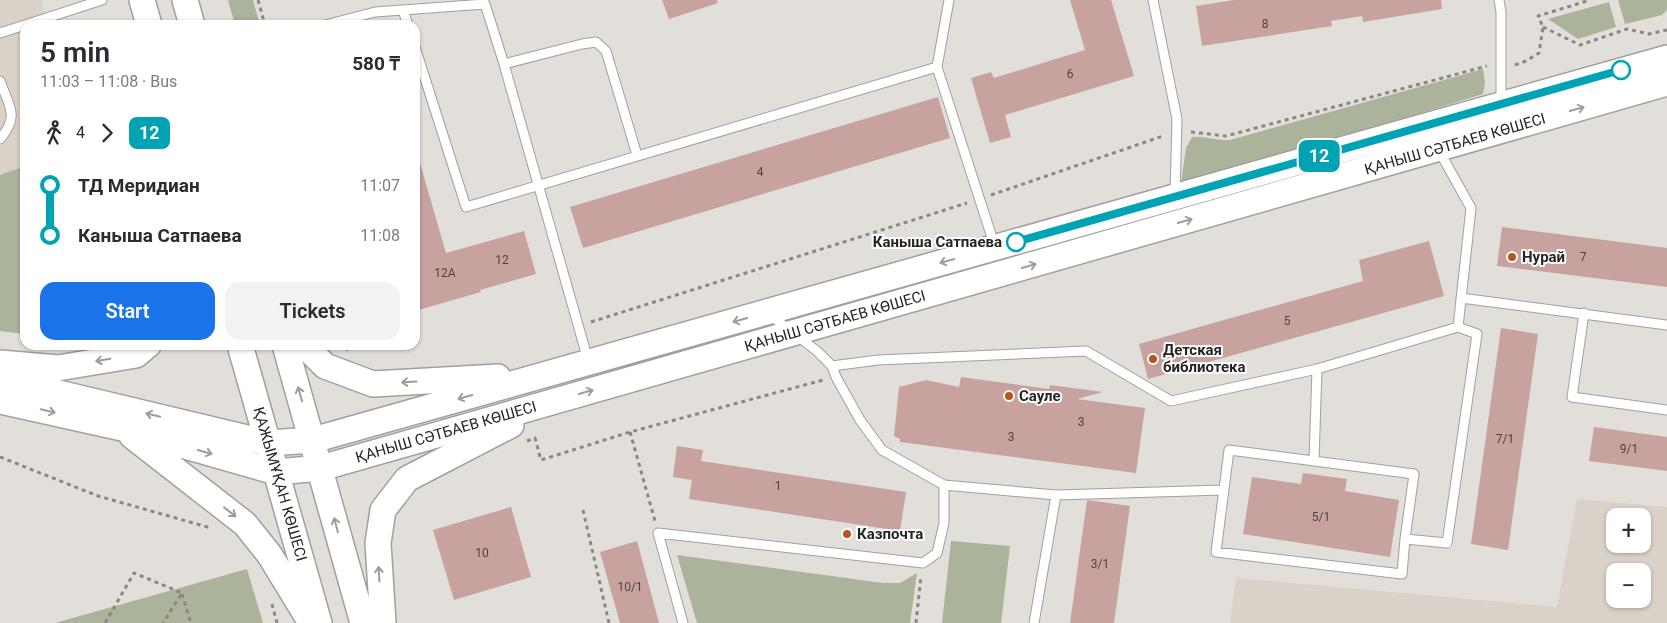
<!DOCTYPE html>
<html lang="en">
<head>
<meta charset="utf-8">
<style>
	:root { --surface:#fff; --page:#f2f2f3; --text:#2b2b33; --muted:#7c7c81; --accent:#1a73e8 }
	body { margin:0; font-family:Roboto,sans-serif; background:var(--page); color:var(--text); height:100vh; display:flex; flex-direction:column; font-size:19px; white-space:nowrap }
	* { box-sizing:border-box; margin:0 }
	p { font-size:16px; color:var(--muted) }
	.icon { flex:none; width:28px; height:28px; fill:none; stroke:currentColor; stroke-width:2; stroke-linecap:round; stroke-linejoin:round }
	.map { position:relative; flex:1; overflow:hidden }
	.side { position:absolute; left:20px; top:20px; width:400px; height:330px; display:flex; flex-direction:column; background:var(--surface); border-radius:15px; box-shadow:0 1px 4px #0004 }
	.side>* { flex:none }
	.badge { padding:0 10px; border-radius:8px; font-size:18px; line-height:32px }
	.buttons { position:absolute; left:1606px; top:508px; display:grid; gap:10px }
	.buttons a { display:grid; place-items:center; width:45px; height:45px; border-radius:10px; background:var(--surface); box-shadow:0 1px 4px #0004; font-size:25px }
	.map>.badge { position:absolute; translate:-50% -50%; box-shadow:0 0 0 2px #fff }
	.legs { display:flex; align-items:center; gap:8px; height:55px; padding:0 20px; font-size:16px }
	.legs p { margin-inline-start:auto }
	.head { display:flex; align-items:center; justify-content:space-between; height:85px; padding:0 20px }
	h1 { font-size:28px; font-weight:600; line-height:38px }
	.primary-button { display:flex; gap:10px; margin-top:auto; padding:10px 20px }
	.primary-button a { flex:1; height:58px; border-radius:15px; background:var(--accent); color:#fff; font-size:20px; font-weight:600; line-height:58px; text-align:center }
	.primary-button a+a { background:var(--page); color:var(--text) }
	ul { padding:0 20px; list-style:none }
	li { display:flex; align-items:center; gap:18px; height:50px; font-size:19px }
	li i { display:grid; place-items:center; width:8px; height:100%; margin:0 6px; background:currentColor }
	li i::after { content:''; width:12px; height:12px; margin:-6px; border:4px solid; border-radius:50%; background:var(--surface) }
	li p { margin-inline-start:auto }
	li:first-child i { background:linear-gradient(#0000 50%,currentColor 0) }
	li:last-child i { background:linear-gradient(currentColor 50%,#0000 0) }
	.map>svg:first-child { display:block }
	.built { fill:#dad1c9; fill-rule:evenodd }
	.green { fill:#acb39b }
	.building { fill:#c7a29e }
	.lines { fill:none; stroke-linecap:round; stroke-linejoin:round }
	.service-casing { stroke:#a29f9c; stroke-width:11 }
	.secondary-casing { stroke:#a29f9c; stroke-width:28 }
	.path { stroke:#8a8785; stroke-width:3; stroke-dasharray:4 4; stroke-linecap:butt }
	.service { stroke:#fff; stroke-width:9 }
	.secondary { stroke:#fff; stroke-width:25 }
	.oneway { stroke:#9e9d9c }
	.line-1-casing { stroke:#fff; stroke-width:11 }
	.line-1 { stroke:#00a3b4; stroke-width:8 }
	.stop-1-dot { fill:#fff; stroke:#00a3b4; stroke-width:2.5 }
	.poi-dot { fill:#b8541f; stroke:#fff; stroke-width:2 }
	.labels { text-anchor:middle; stroke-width:4; stroke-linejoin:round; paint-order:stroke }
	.number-label { font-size:12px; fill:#4f4442 }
	.street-label { font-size:15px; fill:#272524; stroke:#fff }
	.stop-label { font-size:15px; font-weight:bold; fill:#272524; stroke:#fff; text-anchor:end }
	.poi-label { font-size:15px; font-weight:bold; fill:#272524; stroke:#fff; text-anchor:start }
</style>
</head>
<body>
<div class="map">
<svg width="1667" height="623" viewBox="0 0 1667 623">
	<rect width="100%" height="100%" fill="#e2dfdb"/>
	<!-- built -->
	<path class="built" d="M0,0H41L47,25H25V334L0,331Z
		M1577,499L1667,507V623H1230L1236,578L1557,607ZM1615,516H1642V544H1615ZM1615,571H1642V599H1615Z"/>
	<!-- green -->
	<path class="green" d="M228,0H253L260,25H235Z
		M1618,0H1667V10L1662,15L1625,24Z
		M1609,2L1616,27L1578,39L1548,19Z
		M1483,69L1485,82L1483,94L1182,187L1181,183L1186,148L1192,137C1205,136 1217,141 1230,140Z
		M25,166V334L0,331V175Z
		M951,541L1010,546L1001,623H942Z
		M677,555L883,583H900L917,573L910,623H697Z
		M247,569L263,623H55Z"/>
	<!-- building -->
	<path class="building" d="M662,0H717L718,3L669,19Z
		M1070,0H1111L1134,76L1005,115L1011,137L990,143L971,78L991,72L994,78L1085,50Z
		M1234,0H1441L1442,9L1363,22L1362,16L1331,21L1332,26L1202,46L1196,6Z
		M938,97L950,138L583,248L570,207Z
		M420,163L446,253L524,231L536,274L480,290L481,292L415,311V164Z
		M1502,227L1667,248V287L1497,266Z
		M1429,241L1444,296L1148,379L1139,344L1363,281L1359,260Z
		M1501,328L1538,334L1508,550L1471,544Z
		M961,377L1049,389L1050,385L1103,392L1077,399L1145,408L1136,473L900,442V439L894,436L899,387L926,380L959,387Z
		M1594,427L1667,437V471L1589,461Z
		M677,446L703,450L701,461L906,492L900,531L689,499L692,480L673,477Z
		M1303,473L1347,479L1345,491L1399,500L1390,557L1243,534L1252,477L1301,484Z
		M1087,500L1130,506L1114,623H1070Z
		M511,507L531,577L454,600L433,530Z
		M637,541L659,623H620L600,552Z"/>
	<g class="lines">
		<!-- service casing -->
		<g class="service-casing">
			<path id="service" d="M949,0L937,67L995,247
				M1153,0L1177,119L1175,194
				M1499,0L1501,12V102
				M403,10L408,25
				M25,25L102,0
				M325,25L375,12L485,4L504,64L588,360
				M0,33L25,25
				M415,47L466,207L937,67
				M504,64L582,44L596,42L606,51L637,155
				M0,81C9,106 20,116 0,139
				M1461,298L1667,325
				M1584,313L1572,397L1667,410
				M770,315L817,351L832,366L836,377L860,420L882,450L944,485L1056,495L1034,623
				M832,366L878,360L1086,351L1171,401L1317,369L1458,327L1471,208L1438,149
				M1314,461L1317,369
				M1056,495L1224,490
				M1405,539L1402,574L1216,552L1229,450L1414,474L1405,539L1447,543L1477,334L1458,327
				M683,623L658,533L923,563L937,553L944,523V485"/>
		</g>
		<!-- secondary casing -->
		<g class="secondary-casing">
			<path id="secondary" d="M142,0L149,25
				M185,0L192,25
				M240,345L319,623
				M285,345L363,623
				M307,345L310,351L325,366L373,384L498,377
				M0,363L58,368L136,355L148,345
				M0,379L268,443L313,440L1667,58
				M0,401L122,428L276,472L321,468L1667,83
				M132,436L245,524L269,554L310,621
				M383,623L378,543L383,510L407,479L511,425"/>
		</g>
		<!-- path -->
		<path class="path" d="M258,0L265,25
			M1543,27L1580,45L1627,29L1649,34L1667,30
			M1515,65L1526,61L1539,53L1543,27L1538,16L1590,0
			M1191,132L1226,136L1487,66
			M991,195L1163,136
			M591,322L967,203
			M346,350L353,345
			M630,432L655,521
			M527,441L535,438L541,460L630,432L823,380
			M0,457L98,496L211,528
			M583,510L609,623
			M182,594L191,623
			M272,604L277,623
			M105,623L134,573L182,593L163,623
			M916,623L921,576"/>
		<!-- service -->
		<use href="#service" class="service"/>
		<!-- secondary -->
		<use href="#secondary" class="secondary"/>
	</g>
	<!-- one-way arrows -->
	<defs><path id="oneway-shaft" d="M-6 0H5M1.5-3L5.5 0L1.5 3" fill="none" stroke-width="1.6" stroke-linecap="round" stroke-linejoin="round" transform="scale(1.25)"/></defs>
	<g class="oneway">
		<use href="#oneway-shaft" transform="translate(1577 109) rotate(-16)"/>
		<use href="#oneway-shaft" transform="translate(1185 221) rotate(-16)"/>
		<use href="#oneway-shaft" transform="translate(947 261) rotate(164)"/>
		<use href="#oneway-shaft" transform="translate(1029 266) rotate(-16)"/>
		<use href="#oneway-shaft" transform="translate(740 320) rotate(164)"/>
		<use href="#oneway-shaft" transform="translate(103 360) rotate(171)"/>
		<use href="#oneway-shaft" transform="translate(409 382) rotate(177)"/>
		<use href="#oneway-shaft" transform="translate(586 392) rotate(-16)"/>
		<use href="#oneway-shaft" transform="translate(300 394) rotate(-106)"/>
		<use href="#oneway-shaft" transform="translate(465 397) rotate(164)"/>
		<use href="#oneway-shaft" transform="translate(48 411) rotate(13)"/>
		<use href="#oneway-shaft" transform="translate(153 415) rotate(-166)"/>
		<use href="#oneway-shaft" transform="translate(205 452) rotate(16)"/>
		<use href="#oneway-shaft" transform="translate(230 512) rotate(38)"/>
		<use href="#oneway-shaft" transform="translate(336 525) rotate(-105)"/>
		<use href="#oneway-shaft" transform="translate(379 574) rotate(-93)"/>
	</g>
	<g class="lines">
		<!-- line-1 casing -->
		<g class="line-1-casing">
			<path id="line-1" d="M1016,242L1621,70"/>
		</g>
		<!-- line-1 -->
		<use href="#line-1" class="line-1"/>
	</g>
	<!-- markers -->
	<g class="stop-1-dot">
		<circle cx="1621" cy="70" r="9"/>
		<circle cx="1016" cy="242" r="9"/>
	</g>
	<g class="poi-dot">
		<circle cx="1512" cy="257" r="5"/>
		<circle cx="1153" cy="359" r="5"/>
		<circle cx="1009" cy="396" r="5"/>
		<circle cx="847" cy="534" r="5"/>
	</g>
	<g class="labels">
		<!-- number labels -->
		<g class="number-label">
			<text x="1265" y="28">8</text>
			<text x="1070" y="78">6</text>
			<text x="760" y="176">4</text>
			<text x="1583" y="261">7</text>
			<text x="502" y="264">12</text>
			<text x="445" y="277">12А</text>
			<text x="1287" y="325">5</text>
			<text x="1081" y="426">3</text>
			<text x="1011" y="441">3</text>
			<text x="1505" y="443">7/1</text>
			<text x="1629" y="453">9/1</text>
			<text x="778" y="490">1</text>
			<text x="1321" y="521">5/1</text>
			<text x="482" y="557">10</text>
			<text x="1100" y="568">3/1</text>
			<text x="630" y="591">10/1</text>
		</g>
		<!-- street labels -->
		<g class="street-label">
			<text transform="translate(1455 144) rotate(-16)" y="5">ҚАНЫШ СӘТБАЕВ КӨШЕСІ</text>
			<text transform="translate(835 321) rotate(-16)" y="5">ҚАНЫШ СӘТБАЕВ КӨШЕСІ</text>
			<text transform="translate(446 432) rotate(-16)" y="5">ҚАНЫШ СӘТБАЕВ КӨШЕСІ</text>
			<text transform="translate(280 484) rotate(74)" y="5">ҚАЖЫМҰҚАН КӨШЕСІ</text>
		</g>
		<!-- stop labels -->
		<g class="stop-label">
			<text x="1002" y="247">Каныша Сатпаева</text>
		</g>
		<!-- poi labels -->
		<g class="poi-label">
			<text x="1522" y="262">Нурай</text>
			<text x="1163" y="355">Детская<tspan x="1163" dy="17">библиотека</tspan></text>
			<text x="1019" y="401">Сауле</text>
			<text x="857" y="539">Казпочта</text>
		</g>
	</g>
</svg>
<div class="buttons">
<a>+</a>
<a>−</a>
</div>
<b class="badge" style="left:1319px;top:156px;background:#00a3b4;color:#fff">12</b>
<section class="side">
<div class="head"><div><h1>5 min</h1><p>11:03 – 11:08 · Bus</p></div><b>580 ₸</b></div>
<div class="legs"><svg class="icon" aria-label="walk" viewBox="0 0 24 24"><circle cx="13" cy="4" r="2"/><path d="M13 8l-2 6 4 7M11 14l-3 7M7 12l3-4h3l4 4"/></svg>4<svg class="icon" aria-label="forward" viewBox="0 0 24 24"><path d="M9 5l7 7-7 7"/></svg><b class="badge" style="background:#00a3b4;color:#fff">12</b></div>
<ul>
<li><i style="color:#00a3b4"></i><b>ТД Меридиан</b><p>11:07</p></li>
<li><i style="color:#00a3b4"></i><b>Каныша Сатпаева</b><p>11:08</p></li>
</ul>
<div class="primary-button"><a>Start</a><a>Tickets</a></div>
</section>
</div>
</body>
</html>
